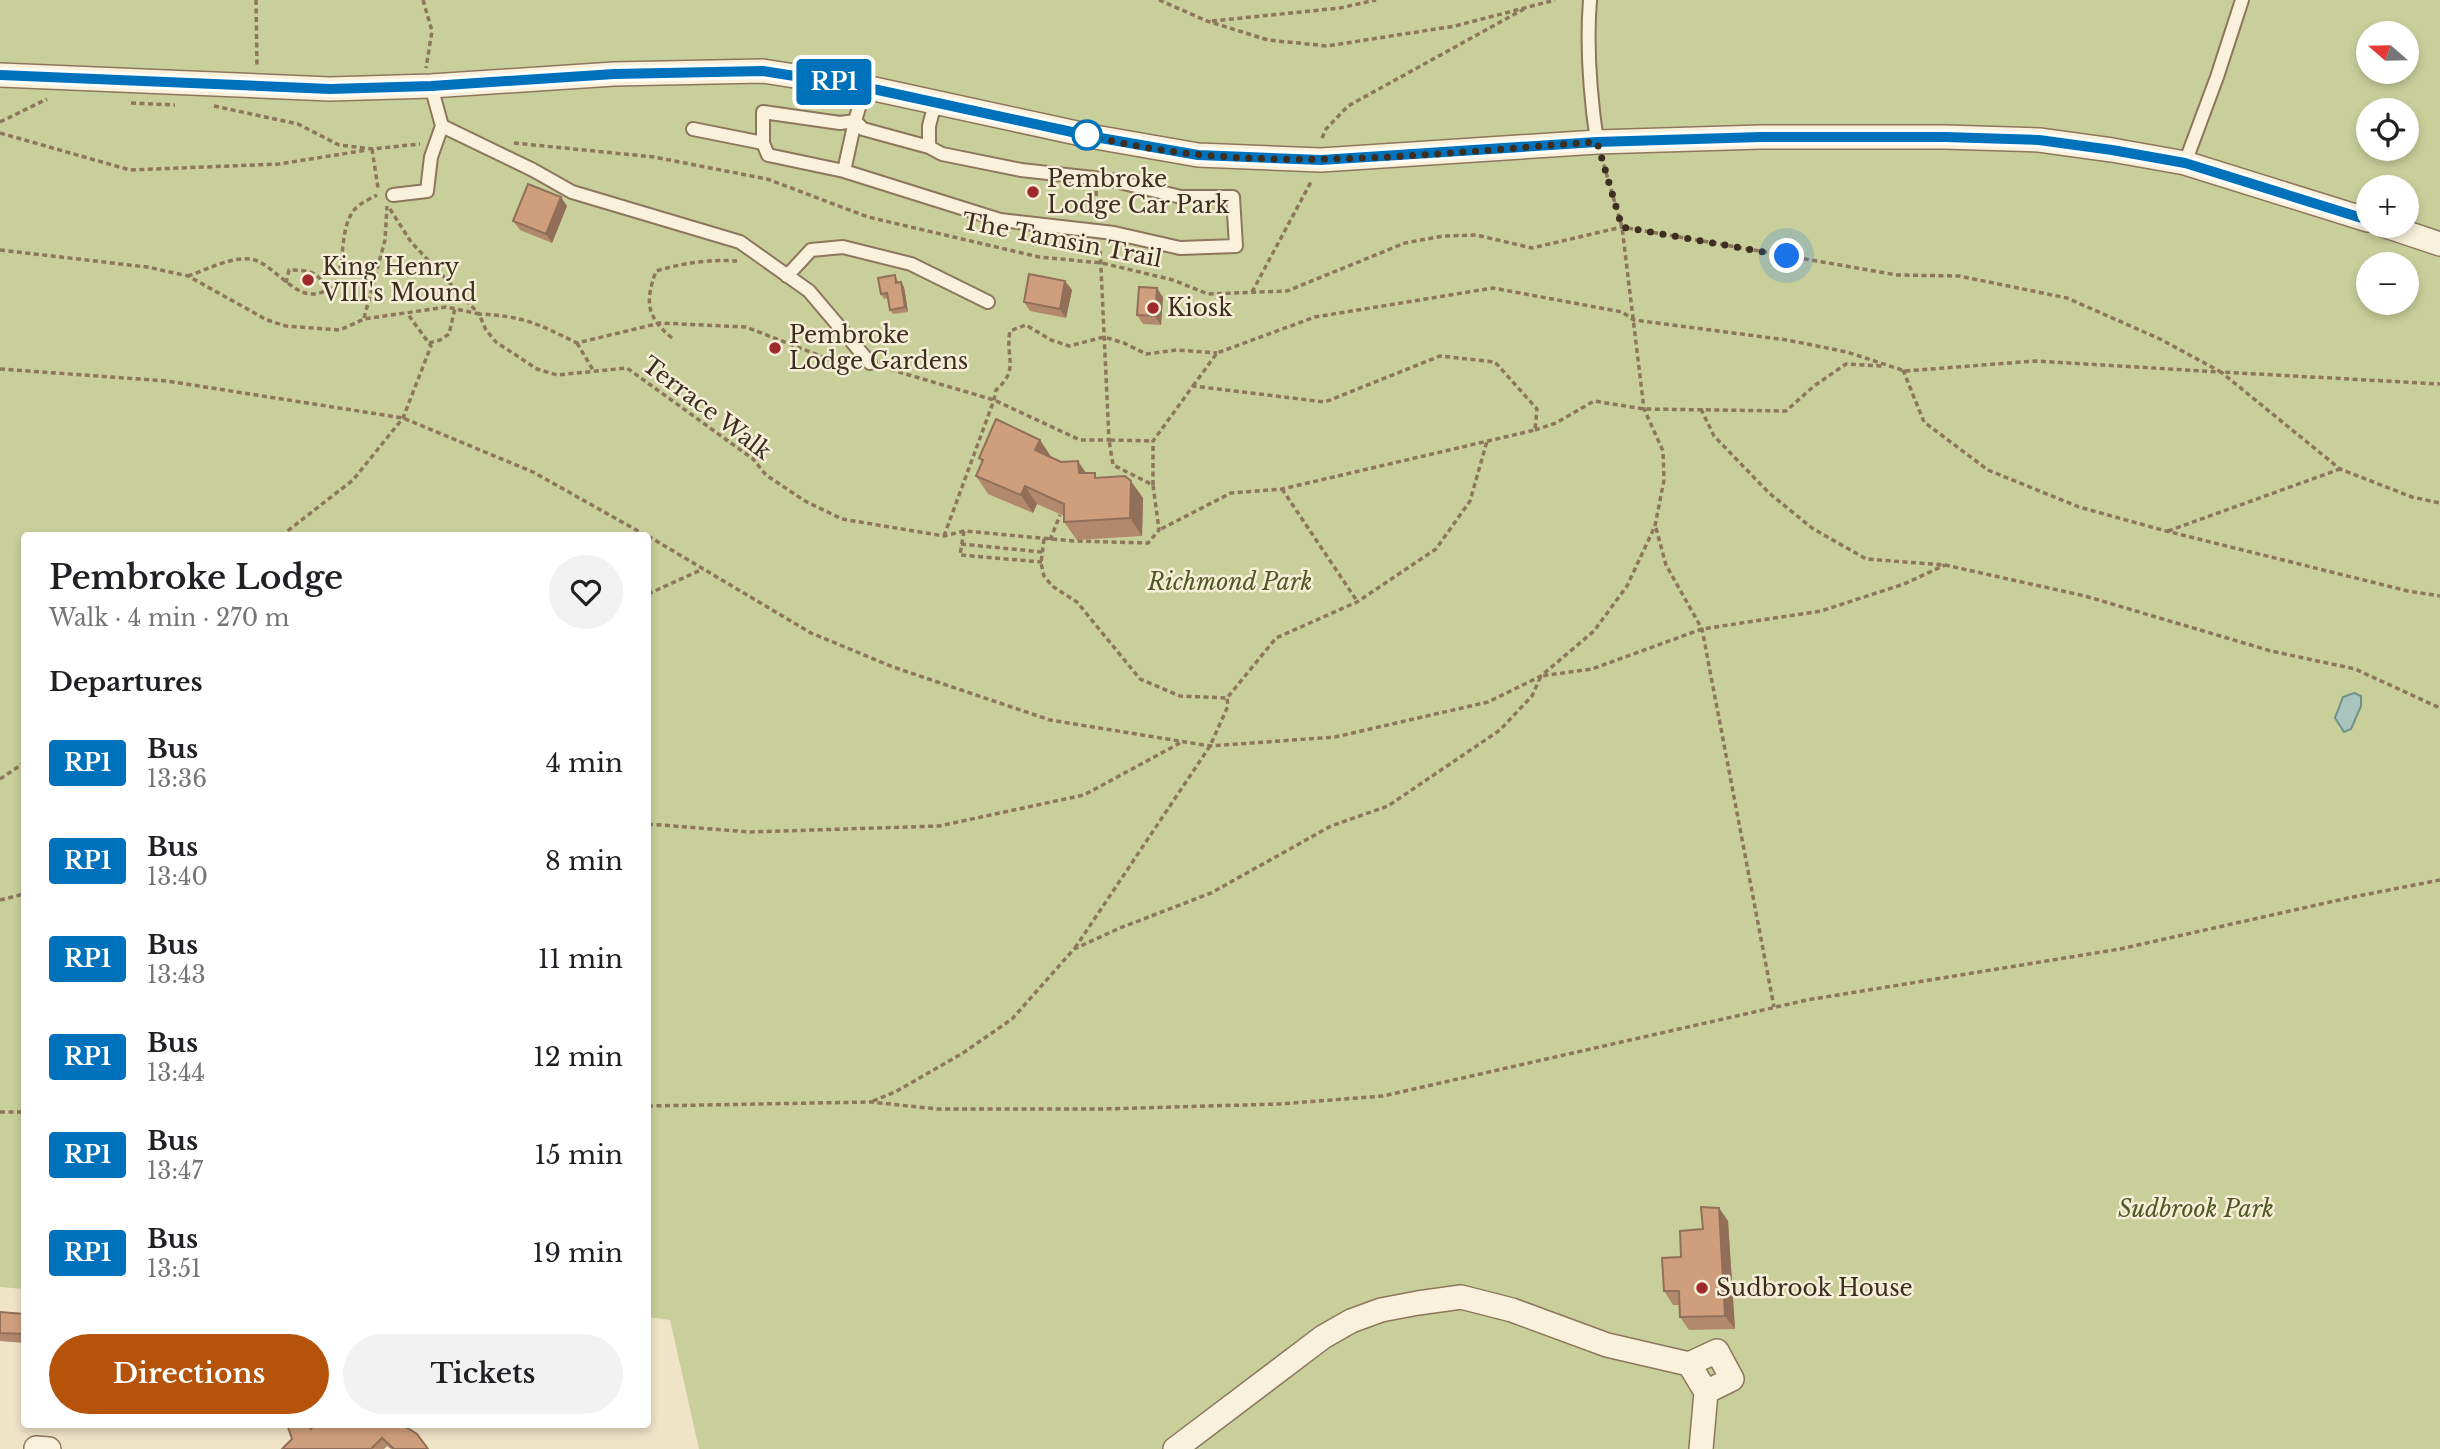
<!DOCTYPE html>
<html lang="en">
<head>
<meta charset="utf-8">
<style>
	:root { --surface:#fff; --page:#f2f2f2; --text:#202124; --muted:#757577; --accent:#b45309 }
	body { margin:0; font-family:"Libre Baskerville",serif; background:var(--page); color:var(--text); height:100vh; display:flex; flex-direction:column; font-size:26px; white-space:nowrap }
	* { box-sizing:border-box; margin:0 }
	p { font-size:23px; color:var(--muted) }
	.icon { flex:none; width:38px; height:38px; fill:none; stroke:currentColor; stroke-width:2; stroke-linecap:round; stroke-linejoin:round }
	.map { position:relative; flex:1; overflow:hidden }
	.panel { position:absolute; left:21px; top:532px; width:630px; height:896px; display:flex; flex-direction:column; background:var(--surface); border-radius:7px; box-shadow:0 4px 10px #0003 }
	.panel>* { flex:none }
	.badge { padding:0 14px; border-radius:5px; font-size:24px; line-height:46px }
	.needle { width:46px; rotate:290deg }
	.fabs { position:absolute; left:2356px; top:21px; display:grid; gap:14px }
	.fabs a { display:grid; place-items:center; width:63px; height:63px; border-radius:50%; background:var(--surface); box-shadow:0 4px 10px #0003; font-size:35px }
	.you { position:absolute; width:35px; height:35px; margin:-18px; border:5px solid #fff; border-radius:50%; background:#1a73e8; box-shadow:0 0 0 10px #1a73e833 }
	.map>.badge { position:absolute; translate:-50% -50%; box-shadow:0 0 0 4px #fff }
	h2 { padding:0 28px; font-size:26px; line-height:63px }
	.round { display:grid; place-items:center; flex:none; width:74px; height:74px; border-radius:37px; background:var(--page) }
	.headline { display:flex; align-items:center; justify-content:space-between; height:119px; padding:0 28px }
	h1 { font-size:33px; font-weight:600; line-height:52px }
	.action { display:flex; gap:14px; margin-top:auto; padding:14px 28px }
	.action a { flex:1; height:80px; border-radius:42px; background:var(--accent); color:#fff; font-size:28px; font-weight:600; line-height:80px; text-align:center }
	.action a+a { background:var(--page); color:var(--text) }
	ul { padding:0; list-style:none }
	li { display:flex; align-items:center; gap:21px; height:98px; padding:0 28px }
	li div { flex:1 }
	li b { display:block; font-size:26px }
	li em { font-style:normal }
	li .badge { min-width:77px; font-weight:700; text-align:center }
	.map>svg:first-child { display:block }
	.green { fill:#c9cf9b; fill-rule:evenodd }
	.water { fill:#a9c4bc; stroke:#6f938a; stroke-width:2 }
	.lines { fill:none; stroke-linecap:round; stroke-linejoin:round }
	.service-casing { stroke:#8d765c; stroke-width:16 }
	.minor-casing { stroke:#8d765c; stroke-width:26 }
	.path { stroke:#8d765c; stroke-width:3.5; stroke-dasharray:5 3.5; stroke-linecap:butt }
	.service { stroke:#faf1dc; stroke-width:12 }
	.minor { stroke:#faf1dc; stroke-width:23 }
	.wall { fill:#b2896c }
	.shaded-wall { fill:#916f58 }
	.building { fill:#cf9f7d; stroke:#916f58; stroke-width:2 }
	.line-casing { stroke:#fff; stroke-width:16 }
	.line { stroke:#0072bc; stroke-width:10 }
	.walk { stroke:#3d2e20; stroke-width:7; stroke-dasharray:0 12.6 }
	.stop-dot { fill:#fff; stroke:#0072bc; stroke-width:3.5 }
	.poi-dot { fill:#9e2a2b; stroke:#f7eed8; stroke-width:2.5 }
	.labels { text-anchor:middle; stroke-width:5; stroke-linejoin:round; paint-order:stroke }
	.poi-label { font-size:23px; fill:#3d2e20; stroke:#f7eed8; text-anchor:start }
	.street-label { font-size:23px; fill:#3d2e20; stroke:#f7eed8 }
	.park-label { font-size:23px; font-style:italic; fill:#4d5a26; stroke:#f7eed8 }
</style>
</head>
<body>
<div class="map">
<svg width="2440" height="1449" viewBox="0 0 2440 1449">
	<rect width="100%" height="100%" fill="#f0e4c8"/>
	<!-- green -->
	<path class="green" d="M0,0H2440V1449H699L670,1320L648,1317V536H24V1289L0,1287ZM2368,33H2406V72H2368ZM2368,110H2406V149H2368ZM2368,187H2406V226H2368ZM2368,264H2406V303H2368Z"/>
	<!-- water -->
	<path class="water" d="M2354,693L2361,696V706L2351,729L2344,732L2335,718L2343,697Z"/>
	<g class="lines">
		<!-- service casing -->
		<g class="service-casing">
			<path id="service" d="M1590,0C1586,49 1590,94 1597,142
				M431,86L442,126L533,170L572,192L740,242L809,291L870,363
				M865,87L855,121L840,123L763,112V143L768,155L844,171L1000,220L1114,233L1180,248L1236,246L1233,197H1181L1111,180L1021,170L942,154L929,147V126L935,103
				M855,121L863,129L929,147
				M693,129L763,143
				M2185,163L2217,77L2242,0
				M844,171L855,121
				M393,195L427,191L431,157L442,126
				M787,276L811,250L843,247L911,264L988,302"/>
		</g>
		<!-- minor casing -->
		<g class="minor-casing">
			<path id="minor" d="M0,75L330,89L431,86L614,74L763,71L865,87L1095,137L1198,155L1321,160L1597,142L1761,137H1945L2039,140L2112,150L2185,163L2368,220
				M2386,226L2440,244
				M1689,1364L1706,1392L1701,1449
				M36,1448L49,1449
				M1175,1449L1323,1337L1351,1321L1381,1310L1418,1303L1461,1297L1512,1310L1607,1345L1689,1364L1717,1351L1732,1379L1706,1392"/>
		</g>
		<!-- path -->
		<path class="path" d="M256,0L257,67
			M423,0L432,31L426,68
			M1159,0L1207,21L1268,40L1327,46L1455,26L1555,0
			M1212,21L1340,8L1376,0
			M131,103L175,105
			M214,106L298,124L339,145L372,149L420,144
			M0,122L47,99
			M0,133L130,170L279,164L367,150
			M1322,138L1326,129L1348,106L1524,9
			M514,143L654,157L767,179L868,217L1039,257L1102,263L1173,280L1208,294L1287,291L1405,243L1443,236L1476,235L1532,248L1622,227L1897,275L1959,276L2067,298L2160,339L2221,372L2440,384
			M372,149L378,188
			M1096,191L1097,215
			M390,209L411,242L479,314C524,316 538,324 577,343L660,323L746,327L836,362H850
			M0,250L147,267L188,276L267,320L286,326L340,330L364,319L446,307L479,314L486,330L496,342L537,369L557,375L627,368L753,459L766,475L805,501L842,519L944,536L964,531L1074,541L1148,543L1159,530L1153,485L1113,465L1109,440L1153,441
			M188,276C206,270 230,257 250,259C276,262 299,311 329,288C349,273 336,231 355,209C360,203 370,199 377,195
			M286,283L289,270C308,270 318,271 327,289
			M1252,292L1312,180
			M364,318L385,240L387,206
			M672,338C646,316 645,302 656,271C683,263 709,259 737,261
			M429,343L440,340L449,334L455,308
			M577,343L593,370
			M882,367L994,400L1080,440H1109L1100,247
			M0,369L167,381L403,418L533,472L647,536
			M1903,370L1924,422L1988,470L2079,507L2166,531L2408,591L2440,596
			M1193,386L1217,353L1315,317L1493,288L1622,312L1634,320L1787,340L1847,352L1905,371L2035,361L2221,372L2340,469L2412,497L2440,503
			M1701,409L1714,436L1769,493L1812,528L1866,559L1945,565L2085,596L2271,651L2355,669L2440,708
			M1535,430L1556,423L1594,401L1644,409L1786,411L1814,386L1846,364L1882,366
			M1153,485V441L1193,386L1325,402L1440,356L1495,362L1537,409L1535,430L1282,489L1231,493L1159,530
			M1282,489L1357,601
			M1656,528L1666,565L1702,629L1774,1007
			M964,531L960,555L1042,562
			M2168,531L2340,469
			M281,536L353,480L403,418L431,346L407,313
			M648,536L811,633L893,667L1050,720L1210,746L1335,737L1488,702L1541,676L1594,631L1627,586L1655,526L1664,480L1663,451L1644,409L1622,227L1603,162
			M944,536L994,400L996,390C1020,369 1005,358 1010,331L1026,325L1051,340L1069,346L1104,337L1124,343L1146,354L1177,350L1217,353
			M1044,539L1041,563L1044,576L1052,586L1077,602L1140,679L1180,696L1227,698L1276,638L1357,602L1436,549L1470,501L1487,441
			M1050,540L1060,515
			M961,544L1042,552
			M648,594L703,569
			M0,779L24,763
			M648,824L750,832L939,826L1084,795L1180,743
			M0,900L24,894
			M1075,948L1210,746L1228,706L1227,698
			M873,1101L895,1092L963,1053L1012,1019L1074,949L1120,928L1211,893L1331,826L1388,806L1500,730L1532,696L1541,676L1592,669L1702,629L1821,611L1904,584L1945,565
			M648,1106L871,1102L937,1109H1102L1279,1104L1383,1096L1807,1000L2120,949L2348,898L2440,880
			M0,1112H24"/>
		<!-- service -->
		<use href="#service" class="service"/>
		<!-- minor -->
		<use href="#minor" class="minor"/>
	</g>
	<!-- wall -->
	<path class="wall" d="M567,206L552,243L520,230L513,221Z
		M895,275L899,283L904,287L908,312L893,314L890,310L888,298L884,299L881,294Z
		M1065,281L1072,290L1066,318L1030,311L1024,302Z
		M1163,297L1161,325L1143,324L1137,315Z
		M979,458H1052L1143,498L1142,536L1077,540L1064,522V516L1037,504L1033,513L988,494L976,476L982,462Z
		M1719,1208L1728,1221L1735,1329L1689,1330L1680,1317V1305H1673L1664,1291L1681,1257Z
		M0,1312L24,1314V1343L0,1341Z
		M315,1424H408L405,1427L428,1449H391L387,1446L384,1449H282L292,1439L311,1429Z"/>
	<!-- shaded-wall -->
	<path class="shaded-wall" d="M561,197L567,206L552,243L546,234Z
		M1065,281L1072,290L1066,318L1060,309Z
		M901,282L904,287L908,312L905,307Z
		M1157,288L1163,297L1161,325L1155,316Z
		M1040,440L1052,458L1035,450Z
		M1078,461L1090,479L1079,473Z
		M1131,481L1143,498L1142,536L1130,518Z
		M1025,486L1037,504L1033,513L1021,495Z
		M1719,1208L1728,1221L1735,1329L1725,1316Z"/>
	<!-- building -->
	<path class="building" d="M528,184L561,197L546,234L513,221Z
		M1029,274L1065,281L1060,309L1024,302Z
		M895,275L896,283L901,282L905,307L890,310L887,293L881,294L878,278Z
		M1139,287L1157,288L1155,316L1137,315Z
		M996,419L1040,440L1035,450L1061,462L1078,461L1079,473H1095V478L1125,476L1131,481L1130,518L1064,522V504L1025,486L1021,495L976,476L983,460L979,458Z
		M1701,1207L1719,1208L1725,1316L1680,1317L1679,1291H1664L1662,1258L1681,1257L1680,1231L1703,1229Z
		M0,1312L24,1314V1334L0,1333Z
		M287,1424H303L311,1429L315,1424H401L417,1434L428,1449H394L382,1438L371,1449H282L292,1439Z"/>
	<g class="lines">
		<!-- line casing -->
		<g class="line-casing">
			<path id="line" d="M0,75L330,89L431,86L614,74L763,71L864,87L1095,137L1198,155L1321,160L1597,142L1761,137H1945L2039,140L2112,150L2185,163L2368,220"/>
		</g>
		<!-- line -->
		<use href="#line" class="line"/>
		<!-- walk -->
		<path class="walk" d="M1087,135C1253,178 1428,153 1597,142L1622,227L1787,256"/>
	</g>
	<!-- markers -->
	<circle class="stop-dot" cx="1087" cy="135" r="14"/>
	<g class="poi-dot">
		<circle cx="1033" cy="192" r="7"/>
		<circle cx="308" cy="280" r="7"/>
		<circle cx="1153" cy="308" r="7"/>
		<circle cx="775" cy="348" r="7"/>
		<circle cx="1702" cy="1288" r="7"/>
	</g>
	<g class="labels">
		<!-- poi labels -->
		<g class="poi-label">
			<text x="1047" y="187">Pembroke<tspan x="1047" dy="26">Lodge Car Park</tspan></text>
			<text x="322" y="275">King Henry<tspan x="322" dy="26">VIII's Mound</tspan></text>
			<text x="1167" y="316">Kiosk</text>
			<text x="789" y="343">Pembroke<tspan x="789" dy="26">Lodge Gardens</tspan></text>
			<text x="1716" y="1296">Sudbrook House</text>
		</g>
		<!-- street labels -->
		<g class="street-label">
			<text transform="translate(1062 240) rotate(11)" y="8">The Tamsin Trail</text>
			<text transform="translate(707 408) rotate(37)" y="8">Terrace Walk</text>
		</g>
		<!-- park labels -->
		<g class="park-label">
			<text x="1230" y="590">Richmond Park</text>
			<text x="2196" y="1217">Sudbrook Park</text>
		</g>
	</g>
</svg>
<div class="fabs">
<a><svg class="needle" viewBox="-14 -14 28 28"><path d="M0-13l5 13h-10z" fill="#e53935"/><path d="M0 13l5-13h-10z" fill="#757577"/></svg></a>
<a><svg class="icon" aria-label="locate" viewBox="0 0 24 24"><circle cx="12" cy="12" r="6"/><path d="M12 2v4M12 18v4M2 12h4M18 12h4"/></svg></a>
<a>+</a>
<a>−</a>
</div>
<div class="you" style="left:1787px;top:256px"></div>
<b class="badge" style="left:834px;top:82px;background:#0072bc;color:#fff">RP1</b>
<section class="panel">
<div class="headline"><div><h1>Pembroke Lodge</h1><p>Walk · 4 min · 270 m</p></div><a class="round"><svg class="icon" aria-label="heart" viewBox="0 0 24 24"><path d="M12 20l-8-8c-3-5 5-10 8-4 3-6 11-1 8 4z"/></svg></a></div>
<h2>Departures</h2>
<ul>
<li><span class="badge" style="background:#0072bc;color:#fff">RP1</span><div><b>Bus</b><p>13:36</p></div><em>4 min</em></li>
<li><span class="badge" style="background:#0072bc;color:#fff">RP1</span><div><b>Bus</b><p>13:40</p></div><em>8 min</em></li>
<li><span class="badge" style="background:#0072bc;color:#fff">RP1</span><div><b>Bus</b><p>13:43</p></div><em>11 min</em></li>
<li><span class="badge" style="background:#0072bc;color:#fff">RP1</span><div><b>Bus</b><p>13:44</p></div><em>12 min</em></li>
<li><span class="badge" style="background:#0072bc;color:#fff">RP1</span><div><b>Bus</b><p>13:47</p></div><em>15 min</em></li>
<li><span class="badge" style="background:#0072bc;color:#fff">RP1</span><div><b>Bus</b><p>13:51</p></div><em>19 min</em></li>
</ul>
<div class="action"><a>Directions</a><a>Tickets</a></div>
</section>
</div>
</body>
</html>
